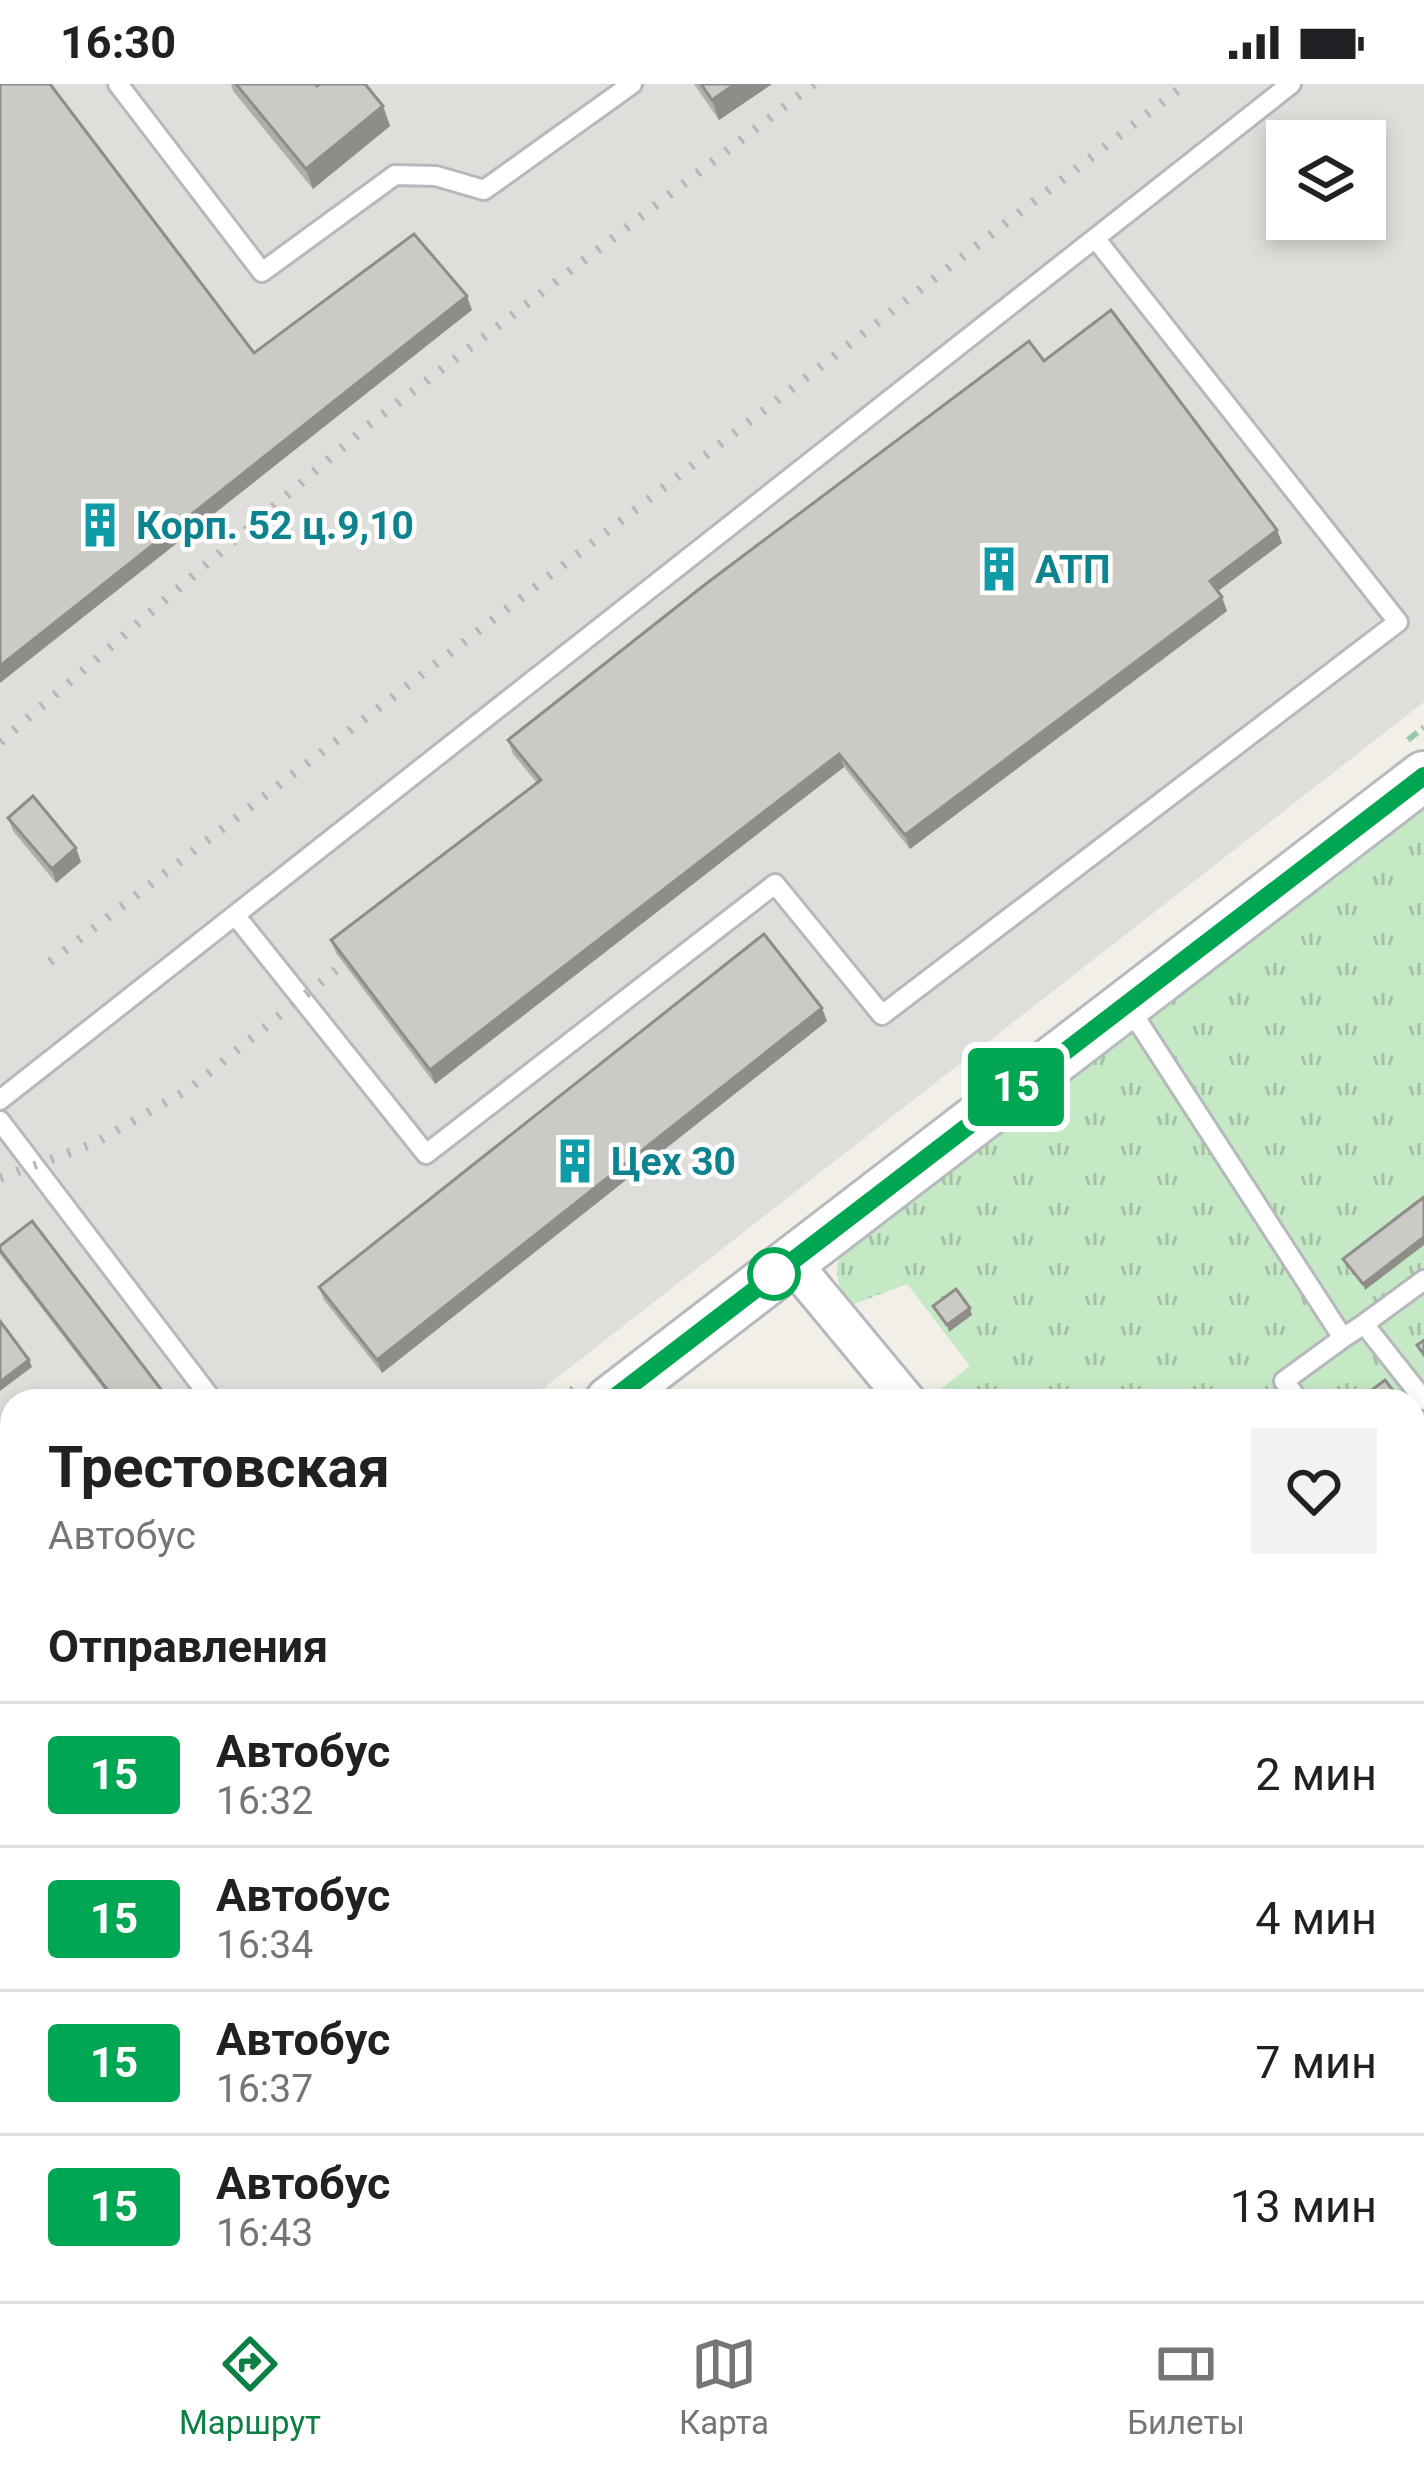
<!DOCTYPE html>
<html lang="ru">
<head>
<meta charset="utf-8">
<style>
	:root { --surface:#fff; --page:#f2f2f2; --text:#202124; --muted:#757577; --line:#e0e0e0; --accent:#0b8043 }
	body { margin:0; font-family:Roboto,sans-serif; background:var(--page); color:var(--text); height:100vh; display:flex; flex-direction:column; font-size:45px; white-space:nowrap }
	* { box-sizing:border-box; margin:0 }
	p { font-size:39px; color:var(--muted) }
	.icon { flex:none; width:66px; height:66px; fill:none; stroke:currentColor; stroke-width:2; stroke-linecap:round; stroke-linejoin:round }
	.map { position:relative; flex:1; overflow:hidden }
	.panel { position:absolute; left:0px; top:1305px; width:1425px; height:912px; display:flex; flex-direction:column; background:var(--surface); border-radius:36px 36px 0 0; box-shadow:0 6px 18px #0003 }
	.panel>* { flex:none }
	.badge { padding:0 24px; border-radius:9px; font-size:42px; line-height:78px }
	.tools { position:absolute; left:1266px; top:36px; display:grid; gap:24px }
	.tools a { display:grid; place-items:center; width:120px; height:120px; border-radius:0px; background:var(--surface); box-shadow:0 6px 18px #0003; font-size:60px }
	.map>.badge { position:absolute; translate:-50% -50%; box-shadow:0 0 0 6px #fff }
	h2 { padding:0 48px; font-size:45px; line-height:108px }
	.round { display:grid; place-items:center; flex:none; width:126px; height:126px; border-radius:0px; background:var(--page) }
	.head { display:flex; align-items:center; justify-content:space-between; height:204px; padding:0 48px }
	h1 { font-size:57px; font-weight:700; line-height:90px }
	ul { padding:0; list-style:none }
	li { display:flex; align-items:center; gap:36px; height:144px; padding:0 48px; border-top:3px solid var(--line) }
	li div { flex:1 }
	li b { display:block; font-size:45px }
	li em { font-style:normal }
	li .badge { min-width:132px; font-weight:700; text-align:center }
	.status { display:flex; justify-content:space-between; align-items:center; height:84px; padding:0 60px; background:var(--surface); direction:ltr }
	.status svg { height:33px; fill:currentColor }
	.dock { display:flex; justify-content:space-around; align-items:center; height:168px; border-top:3px solid var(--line); background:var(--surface); font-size:33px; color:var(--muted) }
	.dock a { display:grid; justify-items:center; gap:6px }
	.dock .selected { color:var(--accent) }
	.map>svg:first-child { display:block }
	.industrial { fill:#e0deda; fill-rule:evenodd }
	.grass { fill:url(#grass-tufts) }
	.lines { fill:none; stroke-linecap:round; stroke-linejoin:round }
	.service-casing { stroke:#b5b8bc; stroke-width:24 }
	.minor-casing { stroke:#b5b8bc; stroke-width:42 }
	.secondary-casing { stroke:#b6babf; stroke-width:54 }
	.path { stroke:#9cc7a9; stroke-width:6; stroke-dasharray:12 6; stroke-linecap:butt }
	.service { stroke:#fff; stroke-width:18 }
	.minor { stroke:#fff; stroke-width:36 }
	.secondary { stroke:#fff; stroke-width:48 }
	.rail { stroke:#b6b7b8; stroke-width:9; stroke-dasharray:3 15; stroke-linecap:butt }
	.wall { fill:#afaea9 }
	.shaded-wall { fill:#8f8d8a }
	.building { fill:#cccac5; stroke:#8f8d8a; stroke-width:3 }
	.line-casing { stroke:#fff; stroke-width:27 }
	.line { stroke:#00a651; stroke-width:18 }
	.stop-dot { fill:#fff; stroke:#00a651; stroke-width:6 }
	.labels { text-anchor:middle; stroke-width:9; stroke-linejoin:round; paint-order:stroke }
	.culture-label { font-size:39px; font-weight:bold; fill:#0d838f; stroke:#fff; text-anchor:start }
</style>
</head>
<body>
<div class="status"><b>16:30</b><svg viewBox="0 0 49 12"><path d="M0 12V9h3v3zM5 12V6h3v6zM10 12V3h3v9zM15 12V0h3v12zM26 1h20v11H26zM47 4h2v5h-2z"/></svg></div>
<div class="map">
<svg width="1424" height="2217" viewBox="0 0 1424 2217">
	<defs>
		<pattern id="grass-tufts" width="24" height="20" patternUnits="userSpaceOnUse" patternTransform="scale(3)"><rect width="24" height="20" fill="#c5e8c5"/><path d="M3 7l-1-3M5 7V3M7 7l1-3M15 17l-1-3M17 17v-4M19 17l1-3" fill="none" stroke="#a3c0a4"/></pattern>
	</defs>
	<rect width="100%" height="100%" fill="#f1efe8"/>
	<!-- industrial -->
	<path class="industrial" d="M0,0H1424V618L527,1317H12V1718L0,1727ZM1287,57H1365V135H1287Z"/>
	<!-- grass -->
	<path class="grass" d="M1424,713V1936L1413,1922V1317H938L933,1311L970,1282L907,1200L849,1222C835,1199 834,1185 843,1160Z"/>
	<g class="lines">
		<!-- service casing -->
		<g class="service-casing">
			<path id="service" d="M118,0L262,188L395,91L436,92L484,106L632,0
				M235,831L426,1070L775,800L882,931L1398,538L1095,154
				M1128,922L1343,1254L1364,1240L1424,1316
				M0,1016L1291,0
				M0,1037L213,1317
				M1364,1240L1424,1196
				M1299,1317L1284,1297L1343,1254
				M1413,1466L1424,1480
				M0,1686L12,1681"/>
		</g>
		<!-- minor casing -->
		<g class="minor-casing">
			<path id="minor" d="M791,1177L907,1317
				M1413,1991L1424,2006
				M488,2205L498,2217"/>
		</g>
		<!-- secondary casing -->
		<g class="secondary-casing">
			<path id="secondary" d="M610,1317L1424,692
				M0,1789L12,1779"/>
		</g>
		<!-- path -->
		<path class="path" d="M1408,656L1424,643
			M557,1317L573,1304"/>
		<!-- service -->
		<use href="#service" class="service"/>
		<!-- minor -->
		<use href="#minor" class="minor"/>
		<!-- secondary -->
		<use href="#secondary" class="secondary"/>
		<!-- rail -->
		<path class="rail" d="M0,658L365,344L814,0
			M50,878L1186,0
			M0,1094L93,1060L189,1005L336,886"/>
	</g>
	<!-- wall -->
	<path class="wall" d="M231,0H315L383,22L390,42L313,105L233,7Z
		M694,0H772L719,36Z
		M1044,277L1277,446L1282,459L1218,507L1227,527L910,765L844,683L435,1000L336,869L331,856L537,699L513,670L508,656Z
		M8,734L76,764L81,778L56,799L13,747Z
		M827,937L382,1289L324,1216L319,1203Z
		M0,1162L170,1317H113L0,1170Z"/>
	<!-- shaded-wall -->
	<path class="shaded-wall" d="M735,0H772L719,36L712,16Z
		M383,22L390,42L313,105L306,85Z
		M467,212L472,226L0,599V582Z
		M1277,446L1282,459L1214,510L1210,497Z
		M1222,513L1227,527L910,765L905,751Z
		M839,670L844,683L435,1000L430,986Z
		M76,764L81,778L56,799L52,785Z
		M822,924L827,937L382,1289L377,1276Z
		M1424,1153V1161L1365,1206L1363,1200Z
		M970,1224L972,1231L949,1248L947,1241Z
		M29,1276L32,1283L0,1307V1298Z"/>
	<!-- building -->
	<path class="building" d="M0,0H50L254,269L414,150L467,212L0,582Z
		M236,0H315L317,2L320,0H365L383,22L306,85Z
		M701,0H735L712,16Z
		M1111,226L1277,446L1210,497L1222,513L905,751L839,670L430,986L331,856L541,696L508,656L707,499L1029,257L1044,277Z
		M33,712L76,764L52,785L8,734Z
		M764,850L822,924L377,1276L319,1203Z
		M1424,1113V1153L1363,1200L1343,1175Z
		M32,1137L170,1317H116L0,1166V1162Z
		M956,1205L970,1224L947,1241L933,1222Z
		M0,1237L29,1276L0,1298Z
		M1424,1256V1271L1417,1261Z
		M1385,1296L1401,1317H1357Z
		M1413,1333L1424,1347V1435L1413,1421Z
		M12,1359V1420L0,1404V1369Z
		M441,2205H469L479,2217H429Z"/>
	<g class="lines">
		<!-- line casing -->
		<g class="line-casing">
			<path id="line" d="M610,1317L1424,692"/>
		</g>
		<!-- line -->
		<use href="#line" class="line"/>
	</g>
	<!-- icons -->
	<defs>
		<g id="building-bare" transform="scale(3.6)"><path d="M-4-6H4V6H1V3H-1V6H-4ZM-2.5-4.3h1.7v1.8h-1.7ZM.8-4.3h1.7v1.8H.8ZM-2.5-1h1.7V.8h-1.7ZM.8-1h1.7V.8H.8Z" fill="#0f9aa8" stroke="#fff" stroke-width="2.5" paint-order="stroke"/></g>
	</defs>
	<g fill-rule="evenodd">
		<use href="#building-bare" x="100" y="441"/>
		<use href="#building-bare" x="999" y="485"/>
		<use href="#building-bare" x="575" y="1077"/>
	</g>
	<!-- markers -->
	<circle class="stop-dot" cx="774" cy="1190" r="24"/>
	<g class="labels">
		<!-- culture labels -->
		<g class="culture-label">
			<text x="136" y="455">Корп. 52 ц.9,10</text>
			<text x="1035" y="499">АТП</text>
			<text x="611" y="1091">Цех 30</text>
		</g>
	</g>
</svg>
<div class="tools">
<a><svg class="icon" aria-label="layers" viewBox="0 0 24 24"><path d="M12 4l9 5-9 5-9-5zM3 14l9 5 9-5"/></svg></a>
</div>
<b class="badge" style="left:1016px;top:1003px;background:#00a651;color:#fff">15</b>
<section class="panel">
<div class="head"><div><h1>Трестовская</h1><p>Автобус</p></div><a class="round"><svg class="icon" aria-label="heart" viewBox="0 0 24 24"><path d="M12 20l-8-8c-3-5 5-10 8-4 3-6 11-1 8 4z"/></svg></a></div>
<h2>Отправления</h2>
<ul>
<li><span class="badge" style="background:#00a651;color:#fff">15</span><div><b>Автобус</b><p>16:32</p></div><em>2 мин</em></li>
<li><span class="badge" style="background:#00a651;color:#fff">15</span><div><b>Автобус</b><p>16:34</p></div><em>4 мин</em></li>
<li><span class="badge" style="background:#00a651;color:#fff">15</span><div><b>Автобус</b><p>16:37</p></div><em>7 мин</em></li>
<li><span class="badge" style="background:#00a651;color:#fff">15</span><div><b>Автобус</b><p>16:43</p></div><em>13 мин</em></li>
</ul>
</section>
</div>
<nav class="dock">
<a class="selected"><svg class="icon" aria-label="directions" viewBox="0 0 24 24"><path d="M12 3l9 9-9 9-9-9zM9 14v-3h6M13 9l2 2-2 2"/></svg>Маршрут</a>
<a><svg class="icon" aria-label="map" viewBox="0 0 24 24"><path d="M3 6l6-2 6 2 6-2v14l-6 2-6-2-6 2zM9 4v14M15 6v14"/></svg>Карта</a>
<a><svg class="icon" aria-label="tickets" viewBox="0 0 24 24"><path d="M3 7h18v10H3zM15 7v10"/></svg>Билеты</a>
</nav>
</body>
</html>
